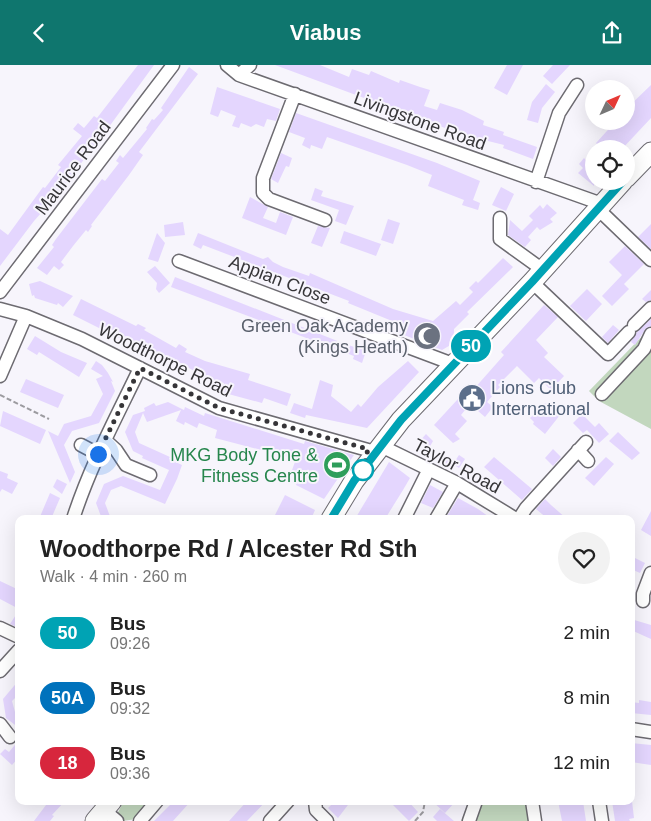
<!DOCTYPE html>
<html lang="en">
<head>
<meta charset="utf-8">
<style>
	:root { --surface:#fff; --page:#f2f2f2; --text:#222; --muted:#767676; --accent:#0f766e }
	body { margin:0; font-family:Arial,sans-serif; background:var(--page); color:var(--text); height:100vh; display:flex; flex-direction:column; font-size:19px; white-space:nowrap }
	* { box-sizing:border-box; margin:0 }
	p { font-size:16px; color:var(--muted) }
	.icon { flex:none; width:28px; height:28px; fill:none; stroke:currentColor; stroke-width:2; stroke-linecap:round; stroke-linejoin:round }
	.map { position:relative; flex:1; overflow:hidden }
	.drawer { position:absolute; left:15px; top:450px; width:620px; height:290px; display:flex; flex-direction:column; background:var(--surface); border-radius:10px; box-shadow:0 5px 20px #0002 }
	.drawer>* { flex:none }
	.badge { padding:0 10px; border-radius:16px; font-size:18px; line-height:32px }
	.needle { width:32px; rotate:46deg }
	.tools { position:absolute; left:585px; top:15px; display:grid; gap:10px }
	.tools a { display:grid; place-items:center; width:50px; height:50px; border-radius:50%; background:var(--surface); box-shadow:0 5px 20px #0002; font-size:25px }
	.you { position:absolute; width:25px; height:25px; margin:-12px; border:4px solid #fff; border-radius:50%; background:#1a73e8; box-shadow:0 0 0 8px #1a73e833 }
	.map>.badge { position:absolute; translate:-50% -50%; box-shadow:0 0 0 2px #fff }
	.round { display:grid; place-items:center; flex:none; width:52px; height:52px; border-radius:26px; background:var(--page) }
	.overview { display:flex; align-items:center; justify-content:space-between; height:85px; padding:0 25px }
	h1 { font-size:24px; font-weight:800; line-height:38px }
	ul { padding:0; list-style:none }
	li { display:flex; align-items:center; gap:15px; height:65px; padding:0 25px }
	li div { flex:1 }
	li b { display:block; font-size:19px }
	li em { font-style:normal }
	li .badge { min-width:55px; font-weight:700; text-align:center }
	header { display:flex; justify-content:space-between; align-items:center; height:65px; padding:0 25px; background:var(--accent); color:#fff; font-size:22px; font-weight:800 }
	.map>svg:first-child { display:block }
	.green { fill:#c2d7be }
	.building { fill:#e4d6fe }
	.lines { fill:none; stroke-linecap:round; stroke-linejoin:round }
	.minor-casing { stroke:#6d6b71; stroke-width:15 }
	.highway-casing { stroke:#6d6b71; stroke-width:21 }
	.path { stroke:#9c9ba0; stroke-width:2; stroke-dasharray:5 2.5; stroke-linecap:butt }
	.minor { stroke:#fff; stroke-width:12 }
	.highway { stroke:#fff; stroke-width:19 }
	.line-casing { stroke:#fff; stroke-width:11 }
	.line { stroke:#00a3b4; stroke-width:8 }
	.walk { stroke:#363538; stroke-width:5; stroke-dasharray:0 9 }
	.stop-dot { fill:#fff; stroke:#00a3b4; stroke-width:2.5 }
	.labels { text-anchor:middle; stroke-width:4; stroke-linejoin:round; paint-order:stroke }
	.street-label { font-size:18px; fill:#363538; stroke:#f7f5fc }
	.worship-label { font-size:18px; fill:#5b616d; stroke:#f7f5fc; text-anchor:end }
	.service-label { font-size:18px; fill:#4e5e75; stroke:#f7f5fc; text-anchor:start }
	.leisure-label { font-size:18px; fill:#27864d; stroke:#f7f5fc; text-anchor:end }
</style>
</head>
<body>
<header><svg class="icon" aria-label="back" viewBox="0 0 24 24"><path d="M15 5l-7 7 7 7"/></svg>Viabus<svg class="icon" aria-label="share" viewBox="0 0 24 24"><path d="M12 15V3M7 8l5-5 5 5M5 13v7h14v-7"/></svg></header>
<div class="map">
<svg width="651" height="756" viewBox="0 0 651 756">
	<rect width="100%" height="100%" fill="#f7f5fc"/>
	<!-- green -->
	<path class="green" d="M651,262V364L599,336L589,326Z
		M124,736H152L137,754L122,756L117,749Z
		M469,736H535L538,756H461Z"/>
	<!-- building -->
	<path class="building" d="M138,0H154L106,66L84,92L85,93L44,148L42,147L34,156L0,201V164L8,170L43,122L45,123L61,102L58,100L82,71L73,64L78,58L84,63L94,51L97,53Z
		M275,0H320L349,12L352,4L369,10L371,6L399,18L400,15L420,22L430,25L424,41L437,45L440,38L462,45L484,56L483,60L504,67L503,70L537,82L533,94L503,83L504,80L464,70Z
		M507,0H523L507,30L494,23Z
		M553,0H570L552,19L543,11Z
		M189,2L198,9L139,87L143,90L129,110L91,160L92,161L88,167L86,165L73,181L61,197L64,200L59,205L54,201L47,210L37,203L54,182L52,180L56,174L102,114L105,116L119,98L116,96L120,90L123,93L147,64L146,63L152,54L154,55L163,45L161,43Z
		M546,19L555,27L542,43L538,58L527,55L532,37Z
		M651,20V53L622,84H602L596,78L616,56H626V44Z
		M217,22L280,44L276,56L267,54L264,62L256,59L251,62L241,58L239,63L232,61L236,51L221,45L218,52L210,49Z
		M296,48L437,98L480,116L473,135L480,138L478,145L462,140L464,135L428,121L432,110L407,100L327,72L322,84L311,80L310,84L302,80L305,73L289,67Z
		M281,88L292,93L289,102L286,101L278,118L271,114Z
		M584,93L594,103V121L578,108L583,103L579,99Z
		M501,122L514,129L506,146L492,140Z
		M315,123L323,126L321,131L354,141L346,160L335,156L339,145L311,135Z
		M250,132L268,142L263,153L276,158L280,147L293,152L286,170L242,153Z
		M547,139L557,148L550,154L553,157L540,165L537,162L528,172L531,175L525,182L508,170L510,155L522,166L533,155L529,151L540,140L543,144Z
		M388,154L400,158L393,179L381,175Z
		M183,157L185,170L165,172L164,160Z
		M651,159V184L638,172Z
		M318,161L330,163L322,182L311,178Z
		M344,166L381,179L376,191L340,178Z
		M157,168L165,178L158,197L148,194Z
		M198,168L263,194L268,192L273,197L283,202L309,211L310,208L393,244L433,256L456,236L460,240L473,227L469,223L476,216L478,218L503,193L513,202L467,247L469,249L454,264V278L442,285L389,264L392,256L348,238L349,236L203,180L201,184L193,180Z
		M625,181L644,199L624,219L629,224L612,241L602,231L622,210L609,197Z
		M155,201L170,218L159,228L156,224L157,218L147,207Z
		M175,212L340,277L357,283L358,280L367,283L362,298L353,294L354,291L171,222Z
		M40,216L73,231L63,242L58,238L57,240L35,233L34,230L32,231L29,219Z
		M587,224L602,239L586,256L570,241Z
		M651,225V235L646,237L642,234Z
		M81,234L136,261L138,259L146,263L144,265L176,283L179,279L187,284L185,287L205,296L250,309L248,315L291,329L287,341L264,333L262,338L221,327L224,318L206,313L172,293L171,294L122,271L121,274L73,250Z
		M544,240L558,252L536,275L548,288L544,292L564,311L551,325L539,313L534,318L517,301L498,320L500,322L487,337L493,342L485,352L470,339L461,350L467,356L455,369L460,374L453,378L434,360L469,322L473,325L504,290L501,287Z
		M651,254V261L646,263L635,280L631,277L637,267Z
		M613,260L619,265L608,278L602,272Z
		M35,271L61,287L87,298L79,312L39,287L37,290L27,284Z
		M96,296L102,300L108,308L113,317L111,316L115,326L99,358L72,366L64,380L75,407L70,418L48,366L58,371L64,359L91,351L103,329L96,314L103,311L91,304Z
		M408,296L419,307L367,363L306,350L305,353L290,348L294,338L312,344L320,315L333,320L331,331L351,347L358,339L361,342L378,322Z
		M26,314L64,330L58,343L20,327Z
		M168,337L184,345L185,342L204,351L205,348L304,379L305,376L354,390L324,434L296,420L299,411L291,408L296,394L215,373L217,365L199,358L197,363L185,357L184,360L176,356L181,345L147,357L143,348L135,367L139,378L170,392L169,394L182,400L177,414L165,439L121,421L111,425L105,438L111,454H102L96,438L104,419L123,411L160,425L169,405L142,393L143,391L133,386L125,367L133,350L145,346L144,343L154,338L156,341Z
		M545,338L560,350L545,369L533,359L534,357L530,353Z
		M3,346L46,365L40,379L0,361Z
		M582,349L595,362L599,358L609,369L599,378L587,365L583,368L573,358Z
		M618,367L640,388L632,395L609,376Z
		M426,369L433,376L428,385L419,377Z
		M553,384L561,392L553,401L545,393Z
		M439,387L442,389L443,388L451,396L444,403L436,394Z
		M459,390L465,394L459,403L453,399Z
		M494,392L532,424L522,435L484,402Z
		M606,392L614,399L594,421L585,413Z
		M389,397L410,413L403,425L385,454H355Z
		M0,406L8,409L7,413L18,418L12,429L2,424L0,427Z
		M57,414L67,419L62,429L53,422Z
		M430,420L443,427L433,443L421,438Z
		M50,428L60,433L51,454H39Z
		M285,430L315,445L311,454H273Z
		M458,433L478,444L492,454H451L447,451Z
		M545,434L551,440L567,454H548L536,444Z
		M651,446V471L641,465Z
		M633,492L645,498L640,508L631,504Z
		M0,516L19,525V544L0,534Z
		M19,545V563L10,559Z
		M631,554L651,560V574L631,565Z
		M19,615V629L12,636L15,647L19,650V663L6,653L3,634Z
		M639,635L651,637V650L631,648V637L639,638Z
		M19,675V692L12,700L0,689L5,684L9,687Z
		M631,678L651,680V700L631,697Z
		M49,736H65L52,750L54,751L50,756H34Z
		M174,736H191L173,756H154Z
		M247,736H266L247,756H229Z
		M335,736H351L338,753L328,743Z
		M389,736H408L418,747L409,756Z
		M432,736H456L445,748Z
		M558,736H583L586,756H562Z
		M612,736H632L634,753L629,754L630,756H615Z
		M440,744L454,756H437L433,752Z"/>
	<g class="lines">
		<!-- minor casing -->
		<g class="minor-casing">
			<path id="minor" d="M227,0L239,10
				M250,0L239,10L602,139
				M295,29L263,113V128L269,134L325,155
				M536,117L559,48L577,20
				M598,144L651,195
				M500,153V174L543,205
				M179,196L453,299
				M532,217L608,289L629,267
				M0,227L173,0
				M0,244L26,251L82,274L219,343L375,387
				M634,260L651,243
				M0,311L26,251
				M602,329L644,284L651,269
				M105,375L116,385L126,400L150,410
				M81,380L98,389
				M381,381L457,418L516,454
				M578,385L588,396
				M73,454C90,401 116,353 140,303
				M404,454L429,404
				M436,454L457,418
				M519,454L526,443L586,377
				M643,536V529L651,508
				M0,563L19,572
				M0,606L19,585
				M0,659L10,672
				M631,664L651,667
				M315,736L316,745L327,756
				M532,736L535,756
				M599,736L602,756
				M104,745L117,756
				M140,756L157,736
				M270,756L288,736
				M469,756L476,736"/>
		</g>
		<!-- highway casing -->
		<g class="highway-casing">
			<path id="highway" d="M626,113L651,87
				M331,454L354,416L401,355L532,217L623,116
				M95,756L112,736"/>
		</g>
		<!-- path -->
		<path class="path" d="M0,330L49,354
			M415,756L423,747L425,736"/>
		<!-- minor -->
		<use href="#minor" class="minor"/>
		<!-- highway -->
		<use href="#highway" class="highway"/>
	</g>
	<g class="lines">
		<!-- line casing -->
		<g class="line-casing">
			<path id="line" d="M331,454L354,416L401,355L532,217L623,116"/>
		</g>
		<!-- line -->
		<use href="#line" class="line"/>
		<!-- walk -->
		<path class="walk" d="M98,389L140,303L219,343L368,384L363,405"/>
	</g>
	<!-- icons -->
	<defs>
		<g id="mosque-disc" transform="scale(1.4375)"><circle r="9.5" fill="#6b7280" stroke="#f7f5fc"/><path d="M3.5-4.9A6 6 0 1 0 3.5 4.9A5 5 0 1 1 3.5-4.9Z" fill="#fff"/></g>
		<g id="civic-disc" transform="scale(1.4375)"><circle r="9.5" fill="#5c6f8a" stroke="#f7f5fc"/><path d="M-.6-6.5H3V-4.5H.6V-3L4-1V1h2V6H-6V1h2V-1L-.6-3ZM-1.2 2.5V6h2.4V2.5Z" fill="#fff"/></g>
		<g id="stadium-disc" transform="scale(1.4375)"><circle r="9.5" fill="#2e9e5b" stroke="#f7f5fc"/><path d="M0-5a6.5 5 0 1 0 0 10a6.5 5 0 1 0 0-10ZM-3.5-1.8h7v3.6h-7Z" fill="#fff"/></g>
	</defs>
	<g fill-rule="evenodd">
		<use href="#mosque-disc" x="427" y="271"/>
		<use href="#civic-disc" x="472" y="333"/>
		<use href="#stadium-disc" x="337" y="400"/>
	</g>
	<!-- markers -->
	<circle class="stop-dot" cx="363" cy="405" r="10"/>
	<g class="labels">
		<!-- street labels -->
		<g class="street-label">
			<text transform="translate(420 56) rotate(20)" y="6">Livingstone Road</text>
			<text transform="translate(73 103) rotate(-53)" y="6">Maurice Road</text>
			<text transform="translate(280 215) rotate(21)" y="6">Appian Close</text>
			<text transform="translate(165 295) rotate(26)" y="6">Woodthorpe Road</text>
			<text transform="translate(457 401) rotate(28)" y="6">Taylor Road</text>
		</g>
		<!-- worship labels -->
		<g class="worship-label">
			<text x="408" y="267">Green Oak Academy<tspan x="408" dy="21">(Kings Heath)</tspan></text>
		</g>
		<!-- service labels -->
		<g class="service-label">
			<text x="491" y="329">Lions Club<tspan x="491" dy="21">International</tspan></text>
		</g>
		<!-- leisure labels -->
		<g class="leisure-label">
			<text x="318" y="396">MKG Body Tone &amp;<tspan x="318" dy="21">Fitness Centre</tspan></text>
		</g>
	</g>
</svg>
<div class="tools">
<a><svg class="needle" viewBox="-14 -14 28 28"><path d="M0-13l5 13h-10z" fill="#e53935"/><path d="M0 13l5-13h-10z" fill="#767676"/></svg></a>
<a><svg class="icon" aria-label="locate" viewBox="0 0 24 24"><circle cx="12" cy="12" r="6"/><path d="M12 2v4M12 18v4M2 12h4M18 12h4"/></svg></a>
</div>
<div class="you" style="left:98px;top:389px"></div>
<b class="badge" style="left:471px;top:281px;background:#00a3b4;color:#fff">50</b>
<section class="drawer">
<div class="overview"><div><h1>Woodthorpe Rd / Alcester Rd Sth</h1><p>Walk · 4 min · 260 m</p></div><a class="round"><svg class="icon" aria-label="heart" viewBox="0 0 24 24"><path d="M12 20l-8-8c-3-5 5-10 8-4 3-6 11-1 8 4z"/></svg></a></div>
<ul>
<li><span class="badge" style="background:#00a3b4;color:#fff">50</span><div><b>Bus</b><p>09:26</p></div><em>2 min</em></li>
<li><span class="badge" style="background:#0072bc;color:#fff">50A</span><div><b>Bus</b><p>09:32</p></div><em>8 min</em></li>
<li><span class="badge" style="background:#d7263d;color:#fff">18</span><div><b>Bus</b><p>09:36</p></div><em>12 min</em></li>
</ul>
</section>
</div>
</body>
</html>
